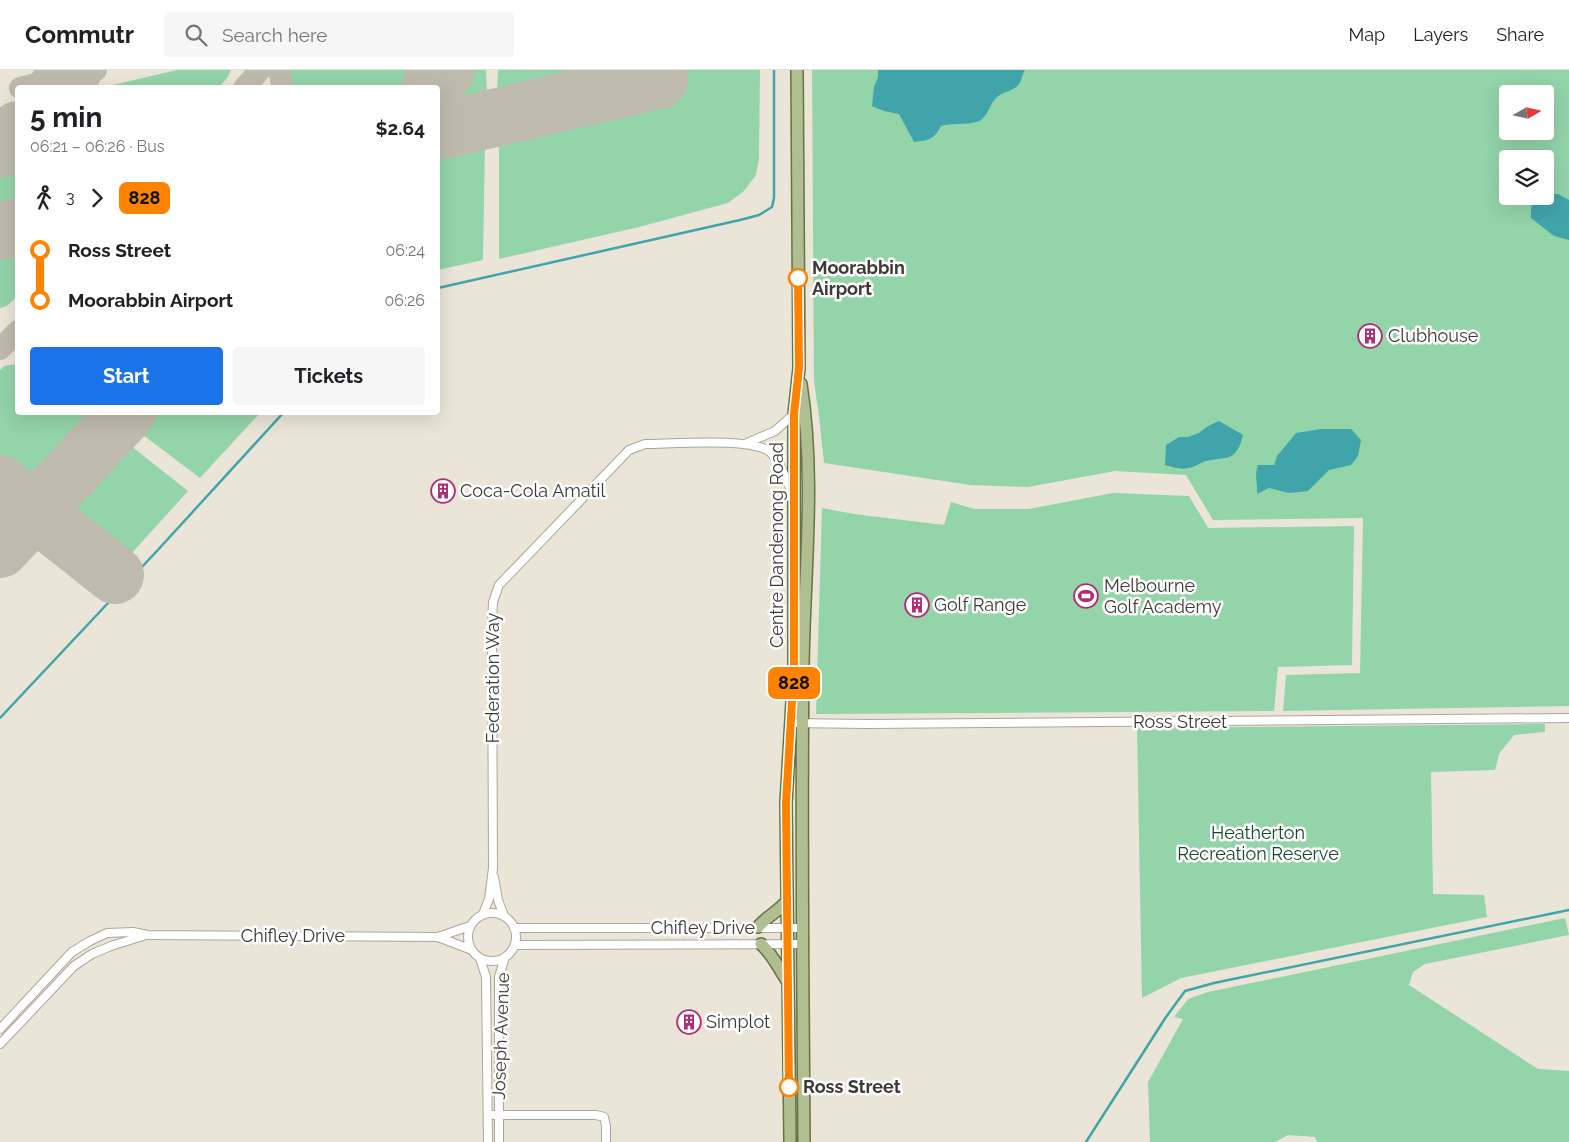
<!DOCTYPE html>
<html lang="en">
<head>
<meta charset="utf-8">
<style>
	:root { --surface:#fff; --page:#f6f6f6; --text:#202124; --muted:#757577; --line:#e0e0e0; --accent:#1a73e8 }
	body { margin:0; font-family:Raleway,sans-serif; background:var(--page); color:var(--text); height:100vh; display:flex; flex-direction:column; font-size:19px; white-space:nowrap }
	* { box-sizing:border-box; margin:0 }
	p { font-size:16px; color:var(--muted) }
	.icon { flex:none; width:28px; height:28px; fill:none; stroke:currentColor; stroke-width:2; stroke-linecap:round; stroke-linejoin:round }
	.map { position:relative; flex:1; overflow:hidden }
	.side { position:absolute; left:15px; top:15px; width:425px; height:330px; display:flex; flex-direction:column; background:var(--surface); border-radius:5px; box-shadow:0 5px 20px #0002 }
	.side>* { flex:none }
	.badge { padding:0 10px; border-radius:8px; font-size:18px; line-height:32px }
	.needle { width:32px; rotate:81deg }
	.buttons { position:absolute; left:1499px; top:15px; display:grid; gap:10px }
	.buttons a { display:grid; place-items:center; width:55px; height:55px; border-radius:5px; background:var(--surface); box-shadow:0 5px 20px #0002; font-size:25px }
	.map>.badge { position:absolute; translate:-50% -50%; box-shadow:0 0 0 2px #fff }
	.legs { display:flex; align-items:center; gap:8px; height:55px; padding:0 15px; font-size:16px }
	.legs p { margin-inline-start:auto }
	.summary { display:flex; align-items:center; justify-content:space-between; height:85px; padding:0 15px }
	h1 { font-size:28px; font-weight:700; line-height:38px }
	.primary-button { display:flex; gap:10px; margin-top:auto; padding:10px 15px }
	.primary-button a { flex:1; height:58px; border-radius:5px; background:var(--accent); color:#fff; font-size:20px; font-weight:700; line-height:58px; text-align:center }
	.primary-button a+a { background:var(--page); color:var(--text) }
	ul { padding:0 15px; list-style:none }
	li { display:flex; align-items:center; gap:18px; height:50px; font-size:19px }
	li i { display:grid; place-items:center; width:8px; height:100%; margin:0 6px; background:currentColor }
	li i::after { content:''; width:12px; height:12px; margin:-6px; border:4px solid; border-radius:50%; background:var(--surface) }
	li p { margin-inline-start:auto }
	li:first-child i { background:linear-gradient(#0000 50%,currentColor 0) }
	li:last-child i { background:linear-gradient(currentColor 50%,#0000 0) }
	header { display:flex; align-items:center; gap:30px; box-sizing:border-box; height:70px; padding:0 25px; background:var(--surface); border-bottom:1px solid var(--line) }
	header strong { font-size:24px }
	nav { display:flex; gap:28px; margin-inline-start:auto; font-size:18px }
	.search { width:350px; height:45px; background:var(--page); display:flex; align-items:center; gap:12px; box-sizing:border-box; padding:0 18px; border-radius:5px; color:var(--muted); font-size:19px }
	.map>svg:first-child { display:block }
	.green { fill:#93d4a9; fill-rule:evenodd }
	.water { fill:#40a5ab }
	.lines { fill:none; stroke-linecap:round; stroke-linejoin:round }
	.stream { stroke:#40a5ab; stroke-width:2.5 }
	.taxiway { stroke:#bebaae; stroke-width:22 }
	.runway { stroke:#bebaae; stroke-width:58 }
	.minor-casing { stroke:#aba69a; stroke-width:10 }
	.primary-casing { stroke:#667442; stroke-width:14 }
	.minor { stroke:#fff; stroke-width:8 }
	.primary { stroke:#b0be92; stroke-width:11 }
	.line-1-casing { stroke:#fff; stroke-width:11 }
	.line-1 { stroke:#ff8200; stroke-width:8 }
	.stop-1-dot { fill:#fff; stroke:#ff8200; stroke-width:2.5 }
	.labels { text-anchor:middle; stroke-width:5; stroke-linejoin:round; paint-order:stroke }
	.stop-label { font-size:18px; font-weight:bold; fill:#3c3a35; stroke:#fff; text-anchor:start }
	.poi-label { font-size:18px; fill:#3c3a35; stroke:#fff; text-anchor:start }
	.street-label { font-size:18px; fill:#3c3a35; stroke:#fff }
	.park-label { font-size:18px; fill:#15482b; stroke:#fff }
</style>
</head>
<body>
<header>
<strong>Commutr</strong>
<div class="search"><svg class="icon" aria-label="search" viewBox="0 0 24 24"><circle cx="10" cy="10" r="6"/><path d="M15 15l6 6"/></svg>Search here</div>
<nav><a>Map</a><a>Layers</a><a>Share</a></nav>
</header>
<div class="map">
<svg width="1569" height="1072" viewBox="0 0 1569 1072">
	<rect width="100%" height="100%" fill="#eae5d7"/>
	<!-- green -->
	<path class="green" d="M177,0H231L228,7L219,17H104Z
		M286,0H421L405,18L290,17Z
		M473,0H486L487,24L485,29L438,40Z
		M498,0H615L500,27L497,24Z
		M658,0H760L759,88L756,105L744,121L728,133L639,157L499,189V66L664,28Z
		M812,0H1569V636L1283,641L1286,605L1360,603L1363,448L1213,450L1186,405L1115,401L1028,417L970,415L824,393L819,346L814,311ZM1508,24H1545V61H1508ZM1508,89H1545V126H1508Z
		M485,70L483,190L438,200V81Z
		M17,79V138L0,142V97Z
		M17,177V226L7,236L0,238V181Z
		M17,294L18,342L86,343L87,354L84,361L34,414L25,413L0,392V300L4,296Z
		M154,343V342L260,343L200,408L143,365L145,352Z
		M126,372L188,421L122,494L60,443Z
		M1113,423L1189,426L1208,458L1354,456L1352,595L1278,597L1274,641L816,644L822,438L854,444L944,455L951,432L974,439H1029Z
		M1545,654V662L1514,665L1499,684L1495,700L1431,702L1433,824L1484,825L1487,847L1181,908L1142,928L1137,658Z
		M1565,848L1569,865L1425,894L1413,902L1409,915L1538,999L1569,1001V1072H1317L1315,1067L1288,1065L1275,1072H1150L1148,1012L1183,949L1174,947L1188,929L1208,922Z"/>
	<!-- water -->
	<path class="water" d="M878,0H1025C1022,4 1022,11 1019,14C1013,22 1003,21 996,28C989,35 987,50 976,52C966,55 952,53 941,56C934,70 928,70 914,72L899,44L884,41L872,36L874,17L878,7Z
		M1552,124H1558L1569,130V170L1554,166L1531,148C1530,129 1536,127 1552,124Z
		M1219,351L1243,365C1236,393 1227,386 1206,391C1202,392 1198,395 1195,396C1184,401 1175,398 1165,395L1166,375L1179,367H1188L1199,363L1208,356Z
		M1321,359H1351L1361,370L1358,386L1351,395L1329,400L1308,421L1289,423L1269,418L1257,424C1258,413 1254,406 1258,395H1274L1277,386L1296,363Z"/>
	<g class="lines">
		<!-- stream -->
		<path class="stream" d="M438,218L740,150L759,145L772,137L774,128V0
			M0,648L156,482L284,342
			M1086,1072L1166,947L1185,921L1214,913L1569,840"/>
		<!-- taxiway -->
		<path class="taxiway" d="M279,0L283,18
			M20,18L96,0
			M244,18L260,0
			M532,39L620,17L635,8L641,0
			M0,279L18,261
			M88,384C97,371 101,358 96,342"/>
		<!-- runway -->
		<path class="runway" d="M57,18L73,0
			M430,18L446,0
			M438,61L659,10
			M0,79L18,60
			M0,161L18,157
			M0,414L115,505
			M0,479L127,342"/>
		<!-- minor casing -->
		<g class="minor-casing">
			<path id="minor" d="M747,373L775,361L794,344
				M791,653L867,654L1569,648
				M494,807L498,830L504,846
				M468 867a24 24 0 1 1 48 0a24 24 0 1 1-48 0Z
				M483,844L489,829L493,798L492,554L493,532L499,515L629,380L645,374C670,374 753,367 770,382C781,392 786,410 792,423
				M514,858H803
				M438,867L472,880
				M515,875L803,874
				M480,888L486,907L488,1072
				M0,959L72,882L90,871L107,863L133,862L148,865L438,867L470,856
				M0,974L74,896L92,884L111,876L146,865
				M494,1045H596L604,1047L606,1056V1072
				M499,1072V907L505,887"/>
		</g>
		<!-- primary casing -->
		<g class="primary-casing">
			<path id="primary" d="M801,314C816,409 804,504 803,599C801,757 803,915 804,1072
				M758,857C767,846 778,842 787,831
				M761,874C774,886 778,898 788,912
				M790,1072L786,733L794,598V344L799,298L797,0"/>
		</g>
		<!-- minor -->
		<use href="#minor" class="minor"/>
		<!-- primary -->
		<use href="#primary" class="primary"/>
	</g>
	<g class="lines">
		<!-- line-1 casing -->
		<g class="line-1-casing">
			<path id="line-1" d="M789,1017L786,733L794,598V344L799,298L798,208"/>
		</g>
		<!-- line-1 -->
		<use href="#line-1" class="line-1"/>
	</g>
	<!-- icons -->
	<defs>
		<g id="building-ring" transform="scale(1.25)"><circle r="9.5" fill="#fff" stroke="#b02d76" stroke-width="1.5"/><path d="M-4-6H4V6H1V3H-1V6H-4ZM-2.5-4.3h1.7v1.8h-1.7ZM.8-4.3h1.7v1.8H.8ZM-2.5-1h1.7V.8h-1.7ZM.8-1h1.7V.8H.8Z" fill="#b02d76"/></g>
		<g id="stadium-ring" transform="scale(1.25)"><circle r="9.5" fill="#fff" stroke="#b02d76" stroke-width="1.5"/><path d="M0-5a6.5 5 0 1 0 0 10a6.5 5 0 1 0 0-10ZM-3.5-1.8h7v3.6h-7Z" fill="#b02d76"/></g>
	</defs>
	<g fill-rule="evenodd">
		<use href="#building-ring" x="1370" y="266"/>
		<use href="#building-ring" x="443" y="421"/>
		<use href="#stadium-ring" x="1086" y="526"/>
		<use href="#building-ring" x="917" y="535"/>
		<use href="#building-ring" x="689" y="952"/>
	</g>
	<!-- markers -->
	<g class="stop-1-dot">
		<circle cx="798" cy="208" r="9"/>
		<circle cx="789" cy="1017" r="9"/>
	</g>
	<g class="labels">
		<!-- stop labels -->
		<g class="stop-label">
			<text x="812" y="204">Moorabbin<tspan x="812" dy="21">Airport</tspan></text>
			<text x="803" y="1023">Ross Street</text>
		</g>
		<!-- poi labels -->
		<g class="poi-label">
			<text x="1388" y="272">Clubhouse</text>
			<text x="460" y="427">Coca-Cola Amatil</text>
			<text x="1104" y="522">Melbourne<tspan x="1104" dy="21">Golf Academy</tspan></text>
			<text x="934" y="541">Golf Range</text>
			<text x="706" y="958">Simplot</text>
		</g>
		<!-- street labels -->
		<g class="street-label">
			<text transform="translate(777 475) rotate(-90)" y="6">Centre Dandenong Road</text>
			<text transform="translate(493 608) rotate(-90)" y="6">Federation Way</text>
			<text x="1180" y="658">Ross Street</text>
			<text x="703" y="864">Chifley Drive</text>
			<text x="293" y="872">Chifley Drive</text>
			<text transform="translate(501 966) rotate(-88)" y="6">Joseph Avenue</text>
		</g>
		<!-- park labels -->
		<g class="park-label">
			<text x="1258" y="769">Heatherton<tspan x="1258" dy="21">Recreation Reserve</tspan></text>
		</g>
	</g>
</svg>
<div class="buttons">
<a><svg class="needle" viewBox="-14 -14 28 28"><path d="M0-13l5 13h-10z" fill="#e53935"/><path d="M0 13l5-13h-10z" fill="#757577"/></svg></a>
<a><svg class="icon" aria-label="layers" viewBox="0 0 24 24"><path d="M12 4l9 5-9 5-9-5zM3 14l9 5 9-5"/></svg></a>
</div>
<b class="badge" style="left:794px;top:613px;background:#ff8200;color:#111">828</b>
<section class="side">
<div class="summary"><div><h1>5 min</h1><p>06:21 – 06:26 · Bus</p></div><b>$2.64</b></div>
<div class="legs"><svg class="icon" aria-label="walk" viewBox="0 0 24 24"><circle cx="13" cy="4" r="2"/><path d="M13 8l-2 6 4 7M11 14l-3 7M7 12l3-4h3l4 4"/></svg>3<svg class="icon" aria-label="forward" viewBox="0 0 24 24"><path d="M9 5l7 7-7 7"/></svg><b class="badge" style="background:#ff8200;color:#111">828</b></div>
<ul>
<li><i style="color:#ff8200"></i><b>Ross Street</b><p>06:24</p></li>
<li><i style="color:#ff8200"></i><b>Moorabbin Airport</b><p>06:26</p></li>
</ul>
<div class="primary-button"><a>Start</a><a>Tickets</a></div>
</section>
</div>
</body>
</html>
